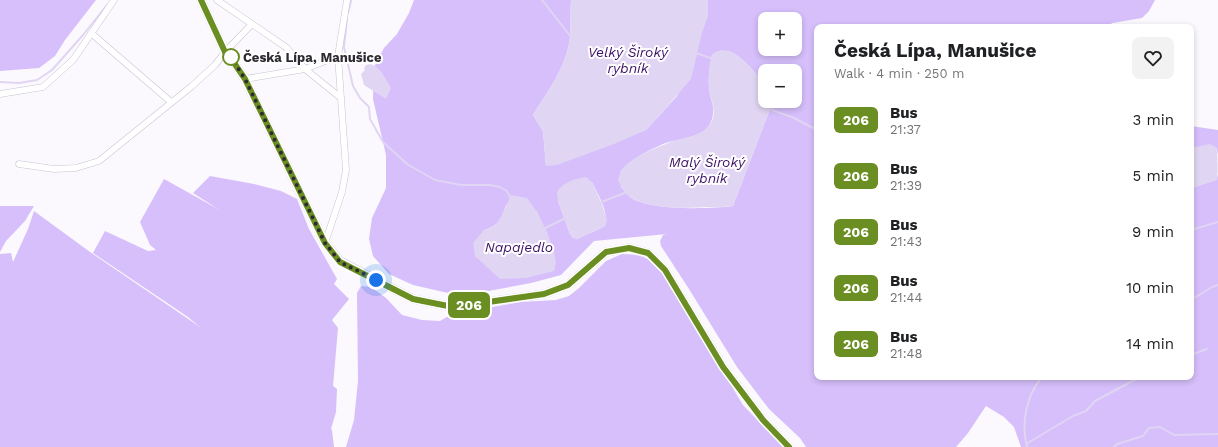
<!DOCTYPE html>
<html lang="en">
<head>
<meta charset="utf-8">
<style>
	:root { --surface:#fff; --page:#f2f2f2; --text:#202124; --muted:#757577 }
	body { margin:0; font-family:"Work Sans",sans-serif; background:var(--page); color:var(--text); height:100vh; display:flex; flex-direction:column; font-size:15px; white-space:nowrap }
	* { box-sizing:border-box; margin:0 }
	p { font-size:13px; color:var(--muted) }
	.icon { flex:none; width:22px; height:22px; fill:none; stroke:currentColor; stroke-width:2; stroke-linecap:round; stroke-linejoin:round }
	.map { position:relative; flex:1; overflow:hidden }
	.panel { position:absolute; left:814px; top:24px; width:380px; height:356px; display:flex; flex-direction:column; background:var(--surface); border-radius:8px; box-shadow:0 2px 6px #0003 }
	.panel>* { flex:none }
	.badge { padding:0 8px; border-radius:6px; font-size:14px; line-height:26px }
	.buttons { position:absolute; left:758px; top:12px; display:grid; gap:8px }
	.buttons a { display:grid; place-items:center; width:44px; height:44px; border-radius:8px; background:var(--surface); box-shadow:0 2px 6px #0003; font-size:20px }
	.you { position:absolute; width:20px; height:20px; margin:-10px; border:3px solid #fff; border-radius:50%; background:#1a73e8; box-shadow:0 0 0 6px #1a73e833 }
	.map>.badge { position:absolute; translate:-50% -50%; box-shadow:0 0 0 2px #fff }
	.round { display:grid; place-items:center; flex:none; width:42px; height:42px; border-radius:8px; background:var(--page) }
	.headline { display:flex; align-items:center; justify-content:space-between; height:68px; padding:0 20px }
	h1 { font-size:19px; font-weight:700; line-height:30px }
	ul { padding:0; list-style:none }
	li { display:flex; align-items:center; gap:12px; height:56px; padding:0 20px }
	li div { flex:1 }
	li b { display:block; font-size:15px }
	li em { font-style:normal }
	li .badge { min-width:44px; font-weight:700; text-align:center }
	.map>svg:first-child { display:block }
	.green { fill:#d6bffb; fill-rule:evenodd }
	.water { fill:#e0d5f3 }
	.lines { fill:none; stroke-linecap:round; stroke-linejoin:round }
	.stream { stroke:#e0d5f3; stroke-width:2 }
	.minor-casing { stroke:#c9c2d3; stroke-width:7 }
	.tertiary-casing { stroke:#c9c2d3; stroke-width:9 }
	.minor { stroke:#fff; stroke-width:6 }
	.tertiary { stroke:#fff; stroke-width:8 }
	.line-casing { stroke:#fff; stroke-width:9 }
	.line { stroke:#6b8e23; stroke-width:6 }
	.walk { stroke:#2d2a31; stroke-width:4; stroke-dasharray:0 7.2 }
	.stop-dot { fill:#fff; stroke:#6b8e23; stroke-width:2 }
	.labels { text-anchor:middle; stroke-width:4; stroke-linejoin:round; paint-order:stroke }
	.stop-label { font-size:13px; font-weight:bold; fill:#2d2a31; stroke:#fff; text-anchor:start }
	.water-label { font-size:14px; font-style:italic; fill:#3d1066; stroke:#fff }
</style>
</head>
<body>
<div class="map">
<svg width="1218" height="447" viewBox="0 0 1218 447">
	<rect width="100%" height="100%" fill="#fbf9fd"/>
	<!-- green -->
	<path class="green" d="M0,0H96L65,40L55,56L39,68L0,71Z
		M414,0H571C570,12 571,25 570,37C567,66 548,91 533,115L543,131L546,166L646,130L659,116L677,96L708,15V0H1155L1149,11L1142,18L1112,23L1109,27H817V377H1191V188L1216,180L1218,175V447H1021L1014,427L1004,417L986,406L968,433L956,447H806L800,438L769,409L737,367L689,289L661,246L660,241L663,235L667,234L594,241L561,275L531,283L461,296L413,285L389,274L373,256L369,239L372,218L386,188V155L373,99L374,67L384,48L397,34L409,13ZM765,19H795V49H765ZM729,51C745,59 755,72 765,86V71H795V101H773L733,206C709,209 649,211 630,197C627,194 624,190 621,187V171C632,158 648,151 663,144C678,138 707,139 712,119C716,105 709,99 709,86C708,76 710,65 712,55ZM592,182C598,195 609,211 605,226C596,231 586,234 577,239L570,234L558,201ZM506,205L537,212L554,252L481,261L475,256L484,230C500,224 500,222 506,205Z
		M1191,126L1218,130V155L1216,147L1191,148Z
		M210,176L254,184L281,191L297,199L309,229L337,279L334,284L349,299L332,320L338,328L333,386L337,389L336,412L331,429L332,430L334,447H0V254L11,253L13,262L28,229L34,211L90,252L200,327L188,317L93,253L105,231L148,251L156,250L150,245L140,222L164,179L218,209L193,193Z
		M0,206H34L25,221L6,241L0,252Z
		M622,254C646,255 646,257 663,272L743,405L783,447H346L354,420L358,381L357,293L361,286L371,287L386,298L402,315L422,320L440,321L452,314L521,302L556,300L569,296L579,288L606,261Z"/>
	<!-- water -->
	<path class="water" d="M571,0H708V15L702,33L691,79L659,116L646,130L614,144L557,165L546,166L543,131L533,115C548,91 567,66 570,37C571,25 570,12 571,0Z
		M722,50L729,51L736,54L752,69L765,86V101H773L733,206C725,207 717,207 708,207C685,208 650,210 630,197C624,193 621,186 618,180C619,177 620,173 621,171C629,157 665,144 680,139C689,137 701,135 708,127C720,113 710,102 709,87C708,80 709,62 712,56C713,52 718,51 722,50Z
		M370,64C381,67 385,78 391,88L386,99L364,85L361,74L365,70L364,68L366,65Z
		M1210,144L1216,147C1218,157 1218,170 1217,180L1191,188V148Z
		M586,177L592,182L602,204L607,221L605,226C596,231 586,234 577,239L572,238L570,234L558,201L557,192C563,182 574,179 586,177Z
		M511,195L527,198L537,212L547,232L554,252L556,263L554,271L526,278L500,279L475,256L473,243L484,230L496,225L502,215Z"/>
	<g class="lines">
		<!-- stream -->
		<path class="stream" d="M542,0L571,37
			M348,13L351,1L348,0
			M347,19L344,47L353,86L360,98L369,107L370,119L383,142L407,164L435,180L461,185H490L500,187L507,191L511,199
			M696,53L713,59
			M0,82L19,83L37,80L52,70L83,35L107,5
			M769,109L792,117L817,130
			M599,203L627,192
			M543,229L566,218
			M1191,230L1218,222
			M1191,300L1212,287L1218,285
			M1191,355L1207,349
			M1026,444L1073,416L1086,411L1095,401L1140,377
			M1027,447C1021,423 1026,396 1042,377
			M1114,447L1117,444L1143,436L1149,428L1160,427L1174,435L1218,434"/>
		<!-- minor casing -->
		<g class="minor-casing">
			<path id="minor" d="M217,0L287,48L305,69L341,98
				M91,33L171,102
				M245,79L305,69L338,56
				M0,94L43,87L73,60L114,0
				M19,164L54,169L76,168L99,161L192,86L215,65L225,52L252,24
				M325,243L342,192L346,170L338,56L347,0"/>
		</g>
		<!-- tertiary casing -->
		<g class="tertiary-casing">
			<path id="tertiary" d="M201,0L225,52L230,57L245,79L325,243L340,261L413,299L453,307L544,294L568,285L606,252L629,248L648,253L665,270L723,367L763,420L789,447"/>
		</g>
		<!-- minor -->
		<use href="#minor" class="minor"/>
		<!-- tertiary -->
		<use href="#tertiary" class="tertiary"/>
	</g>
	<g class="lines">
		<!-- line casing -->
		<g class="line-casing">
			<path id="line" d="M201,0L225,52L230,57L245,79L325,243L340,262L413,299L453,307L544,294L568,285L606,252L629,248L648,253L665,270L723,367L763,420L789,447"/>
		</g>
		<!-- line -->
		<use href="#line" class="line"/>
		<!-- walk -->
		<path class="walk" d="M231,57L245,79L325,243L340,262L376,280"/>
	</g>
	<!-- markers -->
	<circle class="stop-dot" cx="231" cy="57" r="8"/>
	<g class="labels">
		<!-- stop labels -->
		<g class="stop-label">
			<text x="243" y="62">Česká Lípa, Manušice</text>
		</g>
		<!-- water labels -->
		<g class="water-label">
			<text x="628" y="57">Velký Široký<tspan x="628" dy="16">rybník</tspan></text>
			<text x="707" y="167">Malý Široký<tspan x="707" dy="16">rybník</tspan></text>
			<text x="519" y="252">Napajedlo</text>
		</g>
	</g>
</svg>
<div class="buttons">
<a>+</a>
<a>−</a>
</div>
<div class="you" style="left:376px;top:280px"></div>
<b class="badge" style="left:469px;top:305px;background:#6b8e23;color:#fff">206</b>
<section class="panel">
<div class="headline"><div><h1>Česká Lípa, Manušice</h1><p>Walk · 4 min · 250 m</p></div><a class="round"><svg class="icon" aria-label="heart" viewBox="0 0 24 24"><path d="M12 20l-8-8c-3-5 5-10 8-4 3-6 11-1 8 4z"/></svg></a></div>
<ul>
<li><span class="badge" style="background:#6b8e23;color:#fff">206</span><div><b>Bus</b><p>21:37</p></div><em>3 min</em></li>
<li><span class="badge" style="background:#6b8e23;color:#fff">206</span><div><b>Bus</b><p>21:39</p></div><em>5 min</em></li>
<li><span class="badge" style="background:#6b8e23;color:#fff">206</span><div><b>Bus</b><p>21:43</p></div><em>9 min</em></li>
<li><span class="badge" style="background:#6b8e23;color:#fff">206</span><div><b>Bus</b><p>21:44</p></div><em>10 min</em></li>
<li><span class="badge" style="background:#6b8e23;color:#fff">206</span><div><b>Bus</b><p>21:48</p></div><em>14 min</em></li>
</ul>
</section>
</div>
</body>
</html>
